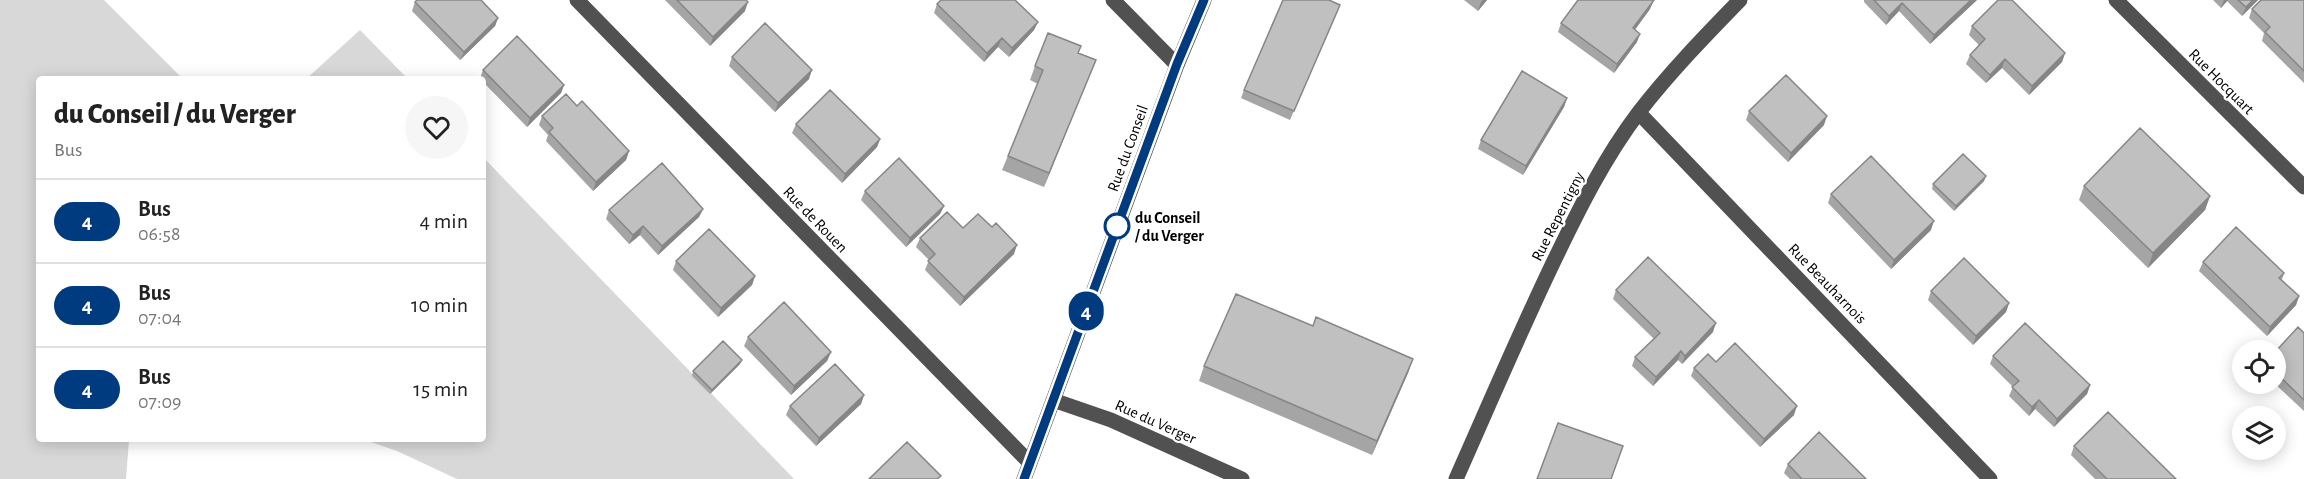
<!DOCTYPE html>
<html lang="fr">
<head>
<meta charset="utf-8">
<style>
	:root { --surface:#fff; --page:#f6f6f6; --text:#222; --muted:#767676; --line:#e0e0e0 }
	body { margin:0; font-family:"Alegreya Sans",sans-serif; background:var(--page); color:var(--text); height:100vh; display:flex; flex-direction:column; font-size:22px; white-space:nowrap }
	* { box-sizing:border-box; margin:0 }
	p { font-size:20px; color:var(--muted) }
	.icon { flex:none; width:33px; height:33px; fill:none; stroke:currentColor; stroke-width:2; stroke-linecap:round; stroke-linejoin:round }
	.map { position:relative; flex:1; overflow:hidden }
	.details { position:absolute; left:36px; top:76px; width:450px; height:366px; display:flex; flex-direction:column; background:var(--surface); border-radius:6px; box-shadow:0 3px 15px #0003 }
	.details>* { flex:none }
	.badge { padding:0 12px; border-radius:20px; font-size:21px; line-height:39px }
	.fabs { position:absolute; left:2232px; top:340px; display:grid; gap:12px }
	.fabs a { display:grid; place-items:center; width:54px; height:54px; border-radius:50%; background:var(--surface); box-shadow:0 3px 15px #0003; font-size:30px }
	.map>.badge { position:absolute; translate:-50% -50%; box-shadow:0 0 0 3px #fff }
	.round { display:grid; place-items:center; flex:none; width:63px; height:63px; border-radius:32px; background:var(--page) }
	.overview { display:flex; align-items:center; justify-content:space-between; height:102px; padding:0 18px }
	h1 { font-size:28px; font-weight:800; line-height:45px }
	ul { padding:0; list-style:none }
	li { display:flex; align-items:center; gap:18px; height:84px; padding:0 18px; border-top:2px solid var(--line) }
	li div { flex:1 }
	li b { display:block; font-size:22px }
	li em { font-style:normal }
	li .badge { min-width:66px; font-weight:700; text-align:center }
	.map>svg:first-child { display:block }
	.green { fill:#d8d8d8 }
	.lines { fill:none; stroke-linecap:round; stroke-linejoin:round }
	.minor { stroke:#515151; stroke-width:15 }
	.wall { fill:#a5a5a5 }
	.shaded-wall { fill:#868686 }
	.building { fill:#c0c0c0; stroke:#868686; stroke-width:1.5 }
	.line-casing { stroke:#fff; stroke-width:14 }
	.line { stroke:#003b80; stroke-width:9 }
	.stop-dot { fill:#fff; stroke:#003b80; stroke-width:3 }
	.labels { text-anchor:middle; stroke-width:4.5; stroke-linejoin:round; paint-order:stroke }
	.street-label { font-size:16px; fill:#000; stroke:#fff }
	.stop-label { font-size:16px; font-weight:bold; fill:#000; stroke:#fff; text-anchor:start }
</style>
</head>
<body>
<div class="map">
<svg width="2304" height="479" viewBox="0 0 2304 479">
	<rect width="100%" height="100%" fill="#fff"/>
	<!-- green -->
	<path class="green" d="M0,0H104L183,79L39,80V440H129L126,479H0Z
		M360,30L408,79H306Z
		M483,157L794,479H457L397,451L365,440H483Z"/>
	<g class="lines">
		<!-- minor -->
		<path class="minor" d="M577,0L1030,463
			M1113,0L1177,65
			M2116,0L2304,187
			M1639,113L1990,479
			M1053,400L1111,420L1242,479
			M1024,479L1177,65L1204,0
			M1456,479C1488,407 1519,334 1553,263C1578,211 1604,158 1639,112C1670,72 1705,36 1740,0"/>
	</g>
	<!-- wall -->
	<path class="wall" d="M665,0H746L745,11L710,46Z
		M1464,0H1487L1478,11Z
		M1864,0H1977L1930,44L1899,11L1886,25L1864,2Z
		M2213,0H2258L2242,16L2227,1L2221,8Z
		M2304,0V83L2262,41L2264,33L2249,18L2252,9Z
		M415,2L498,18L495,26L460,60L412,11Z
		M937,4L1038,22L1034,30L1009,57L998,47L984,62L934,13Z
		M1340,5L1290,120L1241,98L1244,90Z
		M1650,9L1635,30L1637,42L1614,73L1558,32L1561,23Z
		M1972,26L2065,53L2062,62L2029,95L2002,68L1986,83L1966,64L1970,55L1979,45L1969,35Z
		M1078,53L1090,74L1044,187L1002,170L1038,84L1030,80L1035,66Z
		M732,57L809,79L775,112L729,66Z
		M483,70L564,85L561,93L527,127L483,82V80L480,78Z
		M1567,98L1564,107L1523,175L1478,149L1481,140Z
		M577,106L629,151L626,160L593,191L546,141L548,135L539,125L542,116Z
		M1749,111L1824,125L1788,162L1746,120Z
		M796,124L880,139L877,147L842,183L792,133Z
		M1986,176L1984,181L1954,211L1932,189L1933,184Z
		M2084,186L2210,196L2205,210L2148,268L2079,200Z
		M865,191L944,206L940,214L906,247L861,200Z
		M1831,194L1931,230L1891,269L1828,203Z
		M703,209L699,217L658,255L640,235L629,244L606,219L609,210Z
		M992,227L1014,254L960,306L925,270L929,260L916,247L920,238L963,228Z
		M676,261L755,276L752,285L718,317L673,270Z
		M2203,262L2284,273L2282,280L2299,296L2296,305L2267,336L2199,271Z
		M1616,290L1713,332L1682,364L1678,360L1653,386L1632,366L1635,357L1654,339L1613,299Z
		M1931,291L2009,303L2006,312L1973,345L1928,300Z
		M1313,326L1413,359L1408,373L1372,455L1199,381L1204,366Z
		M2304,333V411L2275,384H2276V351Z
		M748,337L831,352L827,361L791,395L744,346Z
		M1993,356L2090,385L2087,394L2054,427L2035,409L2029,416L2009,396L2013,387L1990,364Z
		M1716,362L1794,415L1760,447L1691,376L1694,368Z
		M740,364L710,394L692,376L693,371Z
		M864,395L861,404L816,446L786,415L790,406Z
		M2074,446L2176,479H2095L2071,455Z
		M1788,464L1866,479H1790L1784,473Z"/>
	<!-- shaded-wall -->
	<path class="shaded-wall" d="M1483,0H1487L1478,11L1481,2Z
		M1654,0L1650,9L1629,37L1633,28Z
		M1971,0H1977L1930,44L1934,35Z
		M2224,0H2228L2221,8Z
		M2253,0H2258L2242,16L2246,7Z
		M748,2L745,11L710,46L713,37Z
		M1902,3L1899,11L1886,25L1889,16Z
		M1340,5L1337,13L1290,120L1294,111Z
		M498,18L495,26L460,60L464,52Z
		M1038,22L1034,30L1009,57L1012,48Z
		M1640,34L1637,42L1614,73L1617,64Z
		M1002,38L998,47L984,62L987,53Z
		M2065,53L2062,62L2029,95L2032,86Z
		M2005,59L2002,68L1986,83L1990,75Z
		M1096,60L1090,74L1044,187L1049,173Z
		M812,70L809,79L775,112L778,103Z
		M564,85L561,93L527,127L530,118Z
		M1567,98L1564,107L1523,175L1526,166Z
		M1827,116L1824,125L1788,162L1791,153Z
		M880,139L877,147L842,183L845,174Z
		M629,151L626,160L593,191L596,182Z
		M1986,176L1984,181L1954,211L1956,206Z
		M2210,196L2205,210L2148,268L2153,253Z
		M944,206L940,214L906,247L910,238Z
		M703,209L699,217L658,255L662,246Z
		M1934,221L1931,230L1891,269L1894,260Z
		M643,226L640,235L629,244L633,235Z
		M1017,245L1014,254L960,306L964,297Z
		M755,276L752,285L718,317L721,308Z
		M2299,296L2296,305L2267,336L2270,327Z
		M2009,303L2006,312L1973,345L1976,336Z
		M1716,323L1713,332L1682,364L1685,356Z
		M1681,351L1678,360L1653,386L1656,377Z
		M831,352L827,361L791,395L794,386Z
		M1413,359L1408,373L1372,455L1377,441Z
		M742,360L740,364L710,394L712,390Z
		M2090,385L2087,394L2054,427L2057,419Z
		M864,395L861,404L816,446L819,438Z
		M2039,400L2035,409L2029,416L2032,407Z
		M1797,406L1794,415L1760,447L1764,439Z"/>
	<!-- building -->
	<path class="building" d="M417,0H481L498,18L464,52L415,2Z
		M677,0H746L748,2L713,37Z
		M941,0H1015L1038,22L1012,48L1002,38L987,53L937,4Z
		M1283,0H1329L1340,5L1294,111L1244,90Z
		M1578,0H1654L1633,28L1640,34L1617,64L1561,23Z
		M1874,0H1971L1934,35L1902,3L1889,16Z
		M1998,0H2012L2065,53L2032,86L2005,59L1990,75L1970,55L1985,39L1972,26Z
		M2238,0H2253L2246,7Z
		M2261,0H2304V71L2265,32L2270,27L2252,9Z
		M765,23L812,70L778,103L732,57Z
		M1048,33L1081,46L1078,53L1096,60L1049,173L1008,156L1043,70L1035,66Z
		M517,36L564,85L530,118L483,70Z
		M1522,71L1567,98L1526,166L1481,140Z
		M1786,75L1827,116L1791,153L1749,111Z
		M830,90L880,139L845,174L796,124Z
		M566,94L577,106L582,101L629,151L596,182L549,132L553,128L542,116Z
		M2140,128L2210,196L2153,253L2084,186Z
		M1963,154L1986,176L1956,206L1933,184Z
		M1871,156L1934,221L1894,260L1831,194Z
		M899,158L944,206L910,238L865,191Z
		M662,163L703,209L662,246L643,226L633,235L609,210Z
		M947,212L963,228L978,214L992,227L996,223L1017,245L964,297L928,261L935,254L920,238Z
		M2236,227L2284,273L2279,278L2299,296L2270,327L2203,262Z
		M709,229L755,276L721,308L676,261Z
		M1648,257L1716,323L1685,356L1681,351L1656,377L1635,357L1660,333L1616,290Z
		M1964,258L2009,303L1976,336L1931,291Z
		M1236,294L1313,326L1316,317L1413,359L1377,441L1204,366Z
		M784,302L831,352L794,386L748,337Z
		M2025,323L2090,385L2057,419L2039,400L2032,407L2012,387L2019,381L1993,356Z
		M2298,327L2304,333V400L2276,373V351Z
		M723,341L742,360L712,390L693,371Z
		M1735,343L1797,406L1764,439L1694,368L1708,354L1716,362Z
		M835,364L864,395L819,438L790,406Z
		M2108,412L2176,479H2107L2074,446Z
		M1558,423L1623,446L1611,479H1537Z
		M1819,432L1866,479H1802L1788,464Z
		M907,442L941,476L937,479H869Z"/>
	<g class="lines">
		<!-- line casing -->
		<g class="line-casing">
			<path id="line" d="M1024,479L1177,64L1204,0"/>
		</g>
		<!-- line -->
		<use href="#line" class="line"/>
	</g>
	<!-- markers -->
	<circle class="stop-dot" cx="1117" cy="226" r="12"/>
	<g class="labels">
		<!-- street labels -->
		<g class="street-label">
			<text transform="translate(2222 81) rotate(45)" y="6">Rue Hocquart</text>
			<text transform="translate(1127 148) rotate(-70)" y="6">Rue du Conseil</text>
			<text transform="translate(1557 216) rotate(-63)" y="6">Rue Repentigny</text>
			<text transform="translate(816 219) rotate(46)" y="6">Rue de Rouen</text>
			<text transform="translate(1828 283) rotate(46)" y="6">Rue Beauharnois</text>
			<text transform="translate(1156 421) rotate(24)" y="6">Rue du Verger</text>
		</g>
		<!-- stop labels -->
		<g class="stop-label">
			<text x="1135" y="223">du Conseil<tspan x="1135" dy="18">/ du Verger</tspan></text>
		</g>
	</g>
</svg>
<div class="fabs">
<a><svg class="icon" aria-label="locate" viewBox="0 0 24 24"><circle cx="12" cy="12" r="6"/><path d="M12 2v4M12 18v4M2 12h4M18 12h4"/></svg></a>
<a><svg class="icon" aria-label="layers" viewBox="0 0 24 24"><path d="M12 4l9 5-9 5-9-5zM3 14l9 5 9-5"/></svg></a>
</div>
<b class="badge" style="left:1086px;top:311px;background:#003b80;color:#fff">4</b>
<section class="details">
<div class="overview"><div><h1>du Conseil / du Verger</h1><p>Bus</p></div><a class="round"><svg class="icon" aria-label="heart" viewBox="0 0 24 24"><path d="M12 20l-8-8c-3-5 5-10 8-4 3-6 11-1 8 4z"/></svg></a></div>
<ul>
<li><span class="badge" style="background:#003b80;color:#fff">4</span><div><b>Bus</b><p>06:58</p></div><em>4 min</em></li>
<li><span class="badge" style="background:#003b80;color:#fff">4</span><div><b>Bus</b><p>07:04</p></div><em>10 min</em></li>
<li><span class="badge" style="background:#003b80;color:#fff">4</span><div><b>Bus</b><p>07:09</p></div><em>15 min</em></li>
</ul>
</section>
</div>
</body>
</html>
